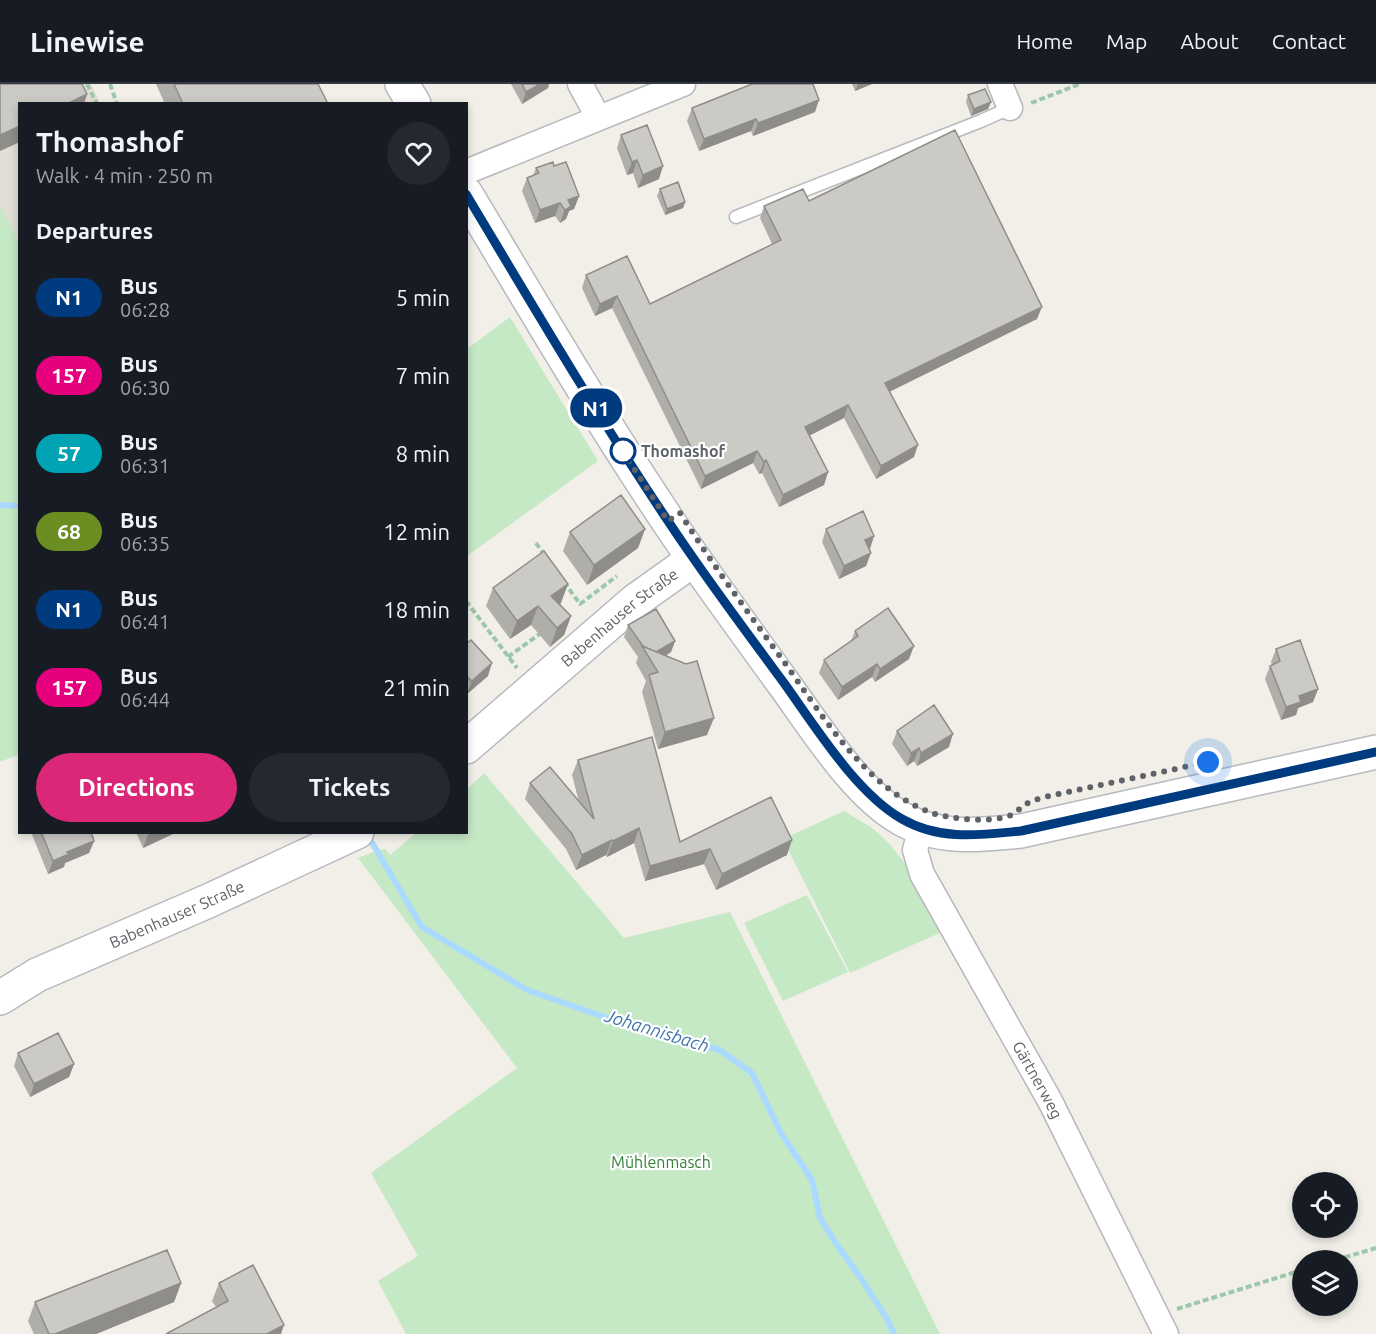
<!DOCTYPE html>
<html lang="en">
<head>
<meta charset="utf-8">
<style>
	:root { --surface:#171b24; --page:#242831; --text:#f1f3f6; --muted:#9ea1a6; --line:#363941; --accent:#db2777 }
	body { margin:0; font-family:Ubuntu,sans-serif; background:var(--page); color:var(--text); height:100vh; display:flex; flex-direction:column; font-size:22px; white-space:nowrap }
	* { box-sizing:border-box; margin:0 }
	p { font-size:20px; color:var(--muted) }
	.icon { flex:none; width:33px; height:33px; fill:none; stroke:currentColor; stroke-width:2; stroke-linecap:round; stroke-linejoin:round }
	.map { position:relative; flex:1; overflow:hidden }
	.panel { position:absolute; left:18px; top:18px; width:450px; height:732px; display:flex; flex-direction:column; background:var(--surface); border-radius:0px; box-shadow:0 3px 9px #0003 }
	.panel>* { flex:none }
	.badge { padding:0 12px; border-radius:20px; font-size:21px; line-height:39px }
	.controls { position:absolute; left:1292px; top:1088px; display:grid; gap:12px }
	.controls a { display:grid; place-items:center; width:66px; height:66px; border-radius:50%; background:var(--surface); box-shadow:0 3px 9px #0003; font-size:30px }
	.you { position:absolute; width:30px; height:30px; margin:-15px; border:4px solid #fff; border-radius:50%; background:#1a73e8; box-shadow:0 0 0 9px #1a73e833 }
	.map>.badge { position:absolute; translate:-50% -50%; box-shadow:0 0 0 3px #fff }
	h2 { padding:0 18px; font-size:22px; line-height:54px }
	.round { display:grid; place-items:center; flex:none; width:63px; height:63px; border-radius:32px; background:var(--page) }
	.overview { display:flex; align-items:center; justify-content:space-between; height:102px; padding:0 18px }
	h1 { font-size:28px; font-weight:700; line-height:45px }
	.primary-button { display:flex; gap:12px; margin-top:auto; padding:12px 18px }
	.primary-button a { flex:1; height:69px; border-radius:36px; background:var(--accent); color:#fff; font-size:24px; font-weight:700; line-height:69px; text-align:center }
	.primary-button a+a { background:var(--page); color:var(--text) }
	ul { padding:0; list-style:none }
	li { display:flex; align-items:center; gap:18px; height:78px; padding:0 18px }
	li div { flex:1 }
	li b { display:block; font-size:22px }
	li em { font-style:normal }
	li .badge { min-width:66px; font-weight:700; text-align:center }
	header { display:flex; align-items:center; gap:36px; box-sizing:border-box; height:84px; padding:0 30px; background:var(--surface); border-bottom:2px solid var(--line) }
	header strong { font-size:28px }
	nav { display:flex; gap:33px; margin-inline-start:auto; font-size:21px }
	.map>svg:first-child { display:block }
	.education { fill:#e1ded6 }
	.green { fill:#c5e8c5 }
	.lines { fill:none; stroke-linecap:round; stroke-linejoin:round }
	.stream { stroke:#aadaff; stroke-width:6 }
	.lane-casing { stroke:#b5b8bc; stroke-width:15 }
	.street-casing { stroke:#b5b8bc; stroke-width:27 }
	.secondary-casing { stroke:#b6babf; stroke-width:36 }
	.path { stroke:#9cc7a9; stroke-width:4; stroke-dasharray:6 3; stroke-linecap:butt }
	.lane { stroke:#fff; stroke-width:12 }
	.street { stroke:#fff; stroke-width:24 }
	.secondary { stroke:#fff; stroke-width:33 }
	.wall { fill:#afaea9 }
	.shaded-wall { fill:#8f8d8a }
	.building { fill:#cccac5; stroke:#8f8d8a; stroke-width:1.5 }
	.line-casing { stroke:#fff; stroke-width:14 }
	.line { stroke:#003b80; stroke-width:9 }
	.walk { stroke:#5f6368; stroke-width:6; stroke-dasharray:0 10.8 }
	.stop-dot { fill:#fff; stroke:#003b80; stroke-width:3 }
	.labels { text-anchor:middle; stroke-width:4.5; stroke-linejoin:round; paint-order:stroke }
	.stop-label { font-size:16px; font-weight:bold; fill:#5f6368; stroke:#fff; text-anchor:start }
	.street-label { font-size:16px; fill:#5f6368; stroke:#fff }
	.park-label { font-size:16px; fill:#348238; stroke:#fff }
	.water-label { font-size:18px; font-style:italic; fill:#4174aa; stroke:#fff }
</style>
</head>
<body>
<header>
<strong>Linewise</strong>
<nav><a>Home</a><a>Map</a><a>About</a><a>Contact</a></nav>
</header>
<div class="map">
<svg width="1376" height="1250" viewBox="0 0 1376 1250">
	<rect width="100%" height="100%" fill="#f1efe8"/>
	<!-- education -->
	<path class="education" d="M0,0H91L100,19L20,20L19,162L0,121Z"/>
	<!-- green -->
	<path class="green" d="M0,121L20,162V670L0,678Z
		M510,233L598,377L467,472V265Z
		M484,689L624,854L730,828L940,1250H406L378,1197L418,1172L371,1089L517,984L358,774L378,766L385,765L390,771L416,749L466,748L467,705Z
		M844,727C853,733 863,738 872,744C905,769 923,812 944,847L850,889L783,755Z
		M807,811L848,888L783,917L744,839Z"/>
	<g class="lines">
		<!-- stream -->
		<path class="stream" d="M0,421L20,422
			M368,752L422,843L527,906L607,934L720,966L752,989L781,1049L812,1096L820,1134L837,1161L860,1193L887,1235L894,1250"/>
		<!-- lane casing -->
		<g class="lane-casing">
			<path id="lane" d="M736,133L981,37L1010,24"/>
		</g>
		<!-- street casing -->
		<g class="street-casing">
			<g id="street">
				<path d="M580,0L598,33"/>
				<path d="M1000,0L1010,24"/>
				<path d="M466,88L683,0"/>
				<path id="s1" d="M921,744L915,766L922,790L1050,1017L1166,1250"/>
			</g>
		</g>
		<!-- secondary casing -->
		<g class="secondary-casing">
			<g id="secondary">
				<path d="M402,0L414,20"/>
				<path d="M466,110C532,220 597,331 668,437C704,491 743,543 781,596C813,639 855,709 902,735C940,756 980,751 1021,747L1376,668"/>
				<path id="s2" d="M466,663L635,517L694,475"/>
				<path id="s3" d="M0,914L37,891L206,818L357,748"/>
			</g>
		</g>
		<!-- path -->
		<path class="path" d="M87,0L97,20
			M110,0L117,20
			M1031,19L1080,0
			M536,459L544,470
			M564,498L580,520L617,492
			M466,517L517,584
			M508,573L541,549L539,547
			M1336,1176L1376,1164
			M1177,1225L1302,1186"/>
		<!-- lane -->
		<use href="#lane" class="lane"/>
		<!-- street -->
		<use href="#street" class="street"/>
		<!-- secondary -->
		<use href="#secondary" class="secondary"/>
	</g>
	<!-- wall -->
	<path class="wall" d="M156,0H318L326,20H165Z
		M511,0H549L548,4L522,20Z
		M852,0H872L855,7Z
		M968,11L991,18L988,25L971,32L966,18Z
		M692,24L815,28L753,52L751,47L699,67L687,37Z
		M621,51L659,95L638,104L633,89L627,91L617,64Z
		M554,82L579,112L574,125L569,127L566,135L560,139L555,132L535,139L522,107L527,94L533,92L536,84Z
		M660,105L685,118L683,124L665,131L657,112Z
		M809,117L1037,235L890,307L914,373L876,395L844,334L810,351L828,388L824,401L779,423L762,389L759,390L753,379L701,405L612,224L595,232L582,204L586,191L650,220L772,160L760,134L764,122Z
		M645,445L638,464L587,501L563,467L570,448Z
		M826,445L870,465H869L866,482L839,495L822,458Z
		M493,504L561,519L560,520L571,532L564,551L550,563L531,541L510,555L486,522Z
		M628,541L675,557L671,568L666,572L707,651L658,665L642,608L646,597L636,579L638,573L624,553Z
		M855,547L909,575L875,598L872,593L838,616L819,589L824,576L851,557Z
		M466,560L488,592L467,610H466Z
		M1276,565L1318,605L1313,618L1298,624L1296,631L1281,636L1265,595L1270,582L1272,581L1271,578Z
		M897,647L949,663L917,682L914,677L907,682L892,660Z
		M578,676L680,758L787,771L716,806L704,780L645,797L634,759L607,773L606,771L576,786L566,765L525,715L530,699L579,718L572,691Z
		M31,748H91L94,757L89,769L65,779L64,783L48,790Z
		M136,748H177L143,764Z
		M18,969L74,980L69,993L30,1013L14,982Z
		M181,1199L174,1218L96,1250H34L28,1237L35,1218Z
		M219,1199L281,1250L216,1223L212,1217Z"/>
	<!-- shaded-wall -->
	<path class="shaded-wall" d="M540,0H549L548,4L522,20L526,8Z
		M858,0H872L855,7Z
		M87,10L84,20H67Z
		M819,16L815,28L753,52L758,39Z
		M991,18L988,25L971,32L974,25Z
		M756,35L751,47L699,67L704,55Z
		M20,42V58L0,67V51Z
		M637,76L633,89L627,91L632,78Z
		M663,82L659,95L638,104L643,91Z
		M579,112L574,125L569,127L566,135L560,139L568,116Z
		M685,118L683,124L665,131L667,125Z
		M560,119L555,132L535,139L540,126Z
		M617,212L612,224L595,232L600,220Z
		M1042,223L1037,235L881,312L885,299Z
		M848,321L844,334L801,356L805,343Z
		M918,361L914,373L876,395L881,382Z
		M757,367L753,379L701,405L705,392Z
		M766,376L762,389L759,390L764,378Z
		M828,388L824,401L779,423L783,411Z
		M645,445L638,464L587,501L594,481Z
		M874,452L870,465L860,469L865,456Z
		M871,469L866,482L839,495L844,482Z
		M568,500L561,519L545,531L551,512Z
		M538,522L531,541L510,555L517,537Z
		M571,532L564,551L550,563L557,544Z
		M675,557L671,568L652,579L650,572Z
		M914,562L909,575L875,598L880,585Z
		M492,579L488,592L467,610L472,597Z
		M877,580L872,593L838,616L842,603Z
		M1318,605L1313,618L1298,624L1296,631L1281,636L1286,623L1299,612Z
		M714,634L707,651L658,665L665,648Z
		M953,650L949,663L917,682L921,669Z
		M919,664L914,677L907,682L911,669Z
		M639,744L634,759L607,773L613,757Z
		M154,748H177L143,764L148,751Z
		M612,756L606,771L576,786L582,771Z
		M792,756L787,771L716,806L722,790Z
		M94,757L89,769L65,779L64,783L48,790L53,777L67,768Z
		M710,765L704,780L645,797L650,782Z
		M74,980L69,993L30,1013L34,1000Z
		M181,1199L174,1218L96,1250H55Z
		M284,1241L281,1250H267Z"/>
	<!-- building -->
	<path class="building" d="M0,0H82L87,10L67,20H20V42L0,51Z
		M174,0H318L327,18L325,19V20H183Z
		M522,0H540L526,8Z
		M752,0H813L819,16L758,39L756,35L704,55L692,24Z
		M985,5L991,18L974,25L968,11Z
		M647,41L663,82L643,91L637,76L632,78L621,51Z
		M955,46L1042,223L885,299L918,361L881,382L848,321L805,343L828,388L783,411L766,376L764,378L757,367L705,392L617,212L600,220L586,191L627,172L650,220L781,156L764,122L803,105L809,117Z
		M553,78L554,82L566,78L579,112L568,116L571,122L565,126L560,119L540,126L527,94L539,89L536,84Z
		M678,98L685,118L667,125L660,105Z
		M621,411L645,445L594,481L570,448Z
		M863,427L874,452L865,456L871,469L844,482L826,445Z
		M544,467L568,500L551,512L571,532L557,544L538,522L517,537L493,504Z
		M888,524L914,562L880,585L877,580L842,603L824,576L858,552L855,547Z
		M656,525L675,557L656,568L643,562L628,541Z
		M471,556L492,579L472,597L466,592V560Z
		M1300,556L1318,605L1299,612L1301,618L1286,623L1270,582L1280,577L1276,565Z
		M642,562L686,580L697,577L714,634L665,648L649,591L658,588Z
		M934,621L953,650L921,669L919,664L911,669L897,647Z
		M652,653L680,758L771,713L792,756L722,790L710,765L650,782L639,744L613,757L612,756L582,771L572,750L530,699L550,683L594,735L578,676Z
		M41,748H91L94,757L67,768L69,770L53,777Z
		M58,949L74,980L34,1000L18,969Z
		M167,1166L181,1199L55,1250H49L35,1218Z
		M253,1181L284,1241L267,1250H166L228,1217L219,1199Z"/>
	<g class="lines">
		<!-- line casing -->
		<g class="line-casing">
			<path id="line" d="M466,110C532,220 597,331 668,437C705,493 745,546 784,599C815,642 856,709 902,735C940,757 980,751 1021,747L1376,668"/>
		</g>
		<!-- line -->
		<use href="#line" class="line"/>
		<!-- walk -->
		<path class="walk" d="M623,367L620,363L668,437L680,429C712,480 747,527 782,575C821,629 866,706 932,729C951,735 995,740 1013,730C1017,728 1020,724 1023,722C1028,718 1034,717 1040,714L1208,678"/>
	</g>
	<!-- markers -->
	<circle class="stop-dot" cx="623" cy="367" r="12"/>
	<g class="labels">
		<!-- stop labels -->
		<g class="stop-label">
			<text x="641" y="373">Thomashof</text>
		</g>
		<!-- street labels -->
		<g class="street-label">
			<text dy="6" stroke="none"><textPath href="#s2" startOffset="201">Babenhauser Straße</textPath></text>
			<text dy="6" stroke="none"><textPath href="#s3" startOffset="196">Babenhauser Straße</textPath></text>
			<text dy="6" stroke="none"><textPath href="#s1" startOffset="284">Gärtnerweg</textPath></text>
		</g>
		<!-- park labels -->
		<g class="park-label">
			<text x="661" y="1084">Mühlenmasch</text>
		</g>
		<!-- water labels -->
		<g class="water-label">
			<text transform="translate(657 947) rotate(17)" y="6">Johannisbach</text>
		</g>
	</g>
</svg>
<div class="controls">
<a><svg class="icon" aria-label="locate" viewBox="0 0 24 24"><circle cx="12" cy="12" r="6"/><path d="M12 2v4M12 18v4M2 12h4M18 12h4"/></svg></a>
<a><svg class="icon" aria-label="layers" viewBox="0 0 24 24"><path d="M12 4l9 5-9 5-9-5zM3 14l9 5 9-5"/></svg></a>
</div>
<div class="you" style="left:1208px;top:678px"></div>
<b class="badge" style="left:596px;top:324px;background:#003b80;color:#fff">N1</b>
<section class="panel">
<div class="overview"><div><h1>Thomashof</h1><p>Walk · 4 min · 250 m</p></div><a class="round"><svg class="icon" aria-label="heart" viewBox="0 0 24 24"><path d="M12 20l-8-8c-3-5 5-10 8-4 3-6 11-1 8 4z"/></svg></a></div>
<h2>Departures</h2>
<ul>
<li><span class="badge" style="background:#003b80;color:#fff">N1</span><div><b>Bus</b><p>06:28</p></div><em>5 min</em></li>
<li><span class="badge" style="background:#e6007e;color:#fff">157</span><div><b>Bus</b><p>06:30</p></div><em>7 min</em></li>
<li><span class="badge" style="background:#00a3b4;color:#fff">57</span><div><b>Bus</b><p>06:31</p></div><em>8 min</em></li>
<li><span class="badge" style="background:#6b8e23;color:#fff">68</span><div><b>Bus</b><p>06:35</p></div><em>12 min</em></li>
<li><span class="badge" style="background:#003b80;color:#fff">N1</span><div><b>Bus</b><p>06:41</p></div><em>18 min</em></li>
<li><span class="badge" style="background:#e6007e;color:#fff">157</span><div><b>Bus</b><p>06:44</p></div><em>21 min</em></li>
</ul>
<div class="primary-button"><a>Directions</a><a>Tickets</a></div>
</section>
</div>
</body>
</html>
